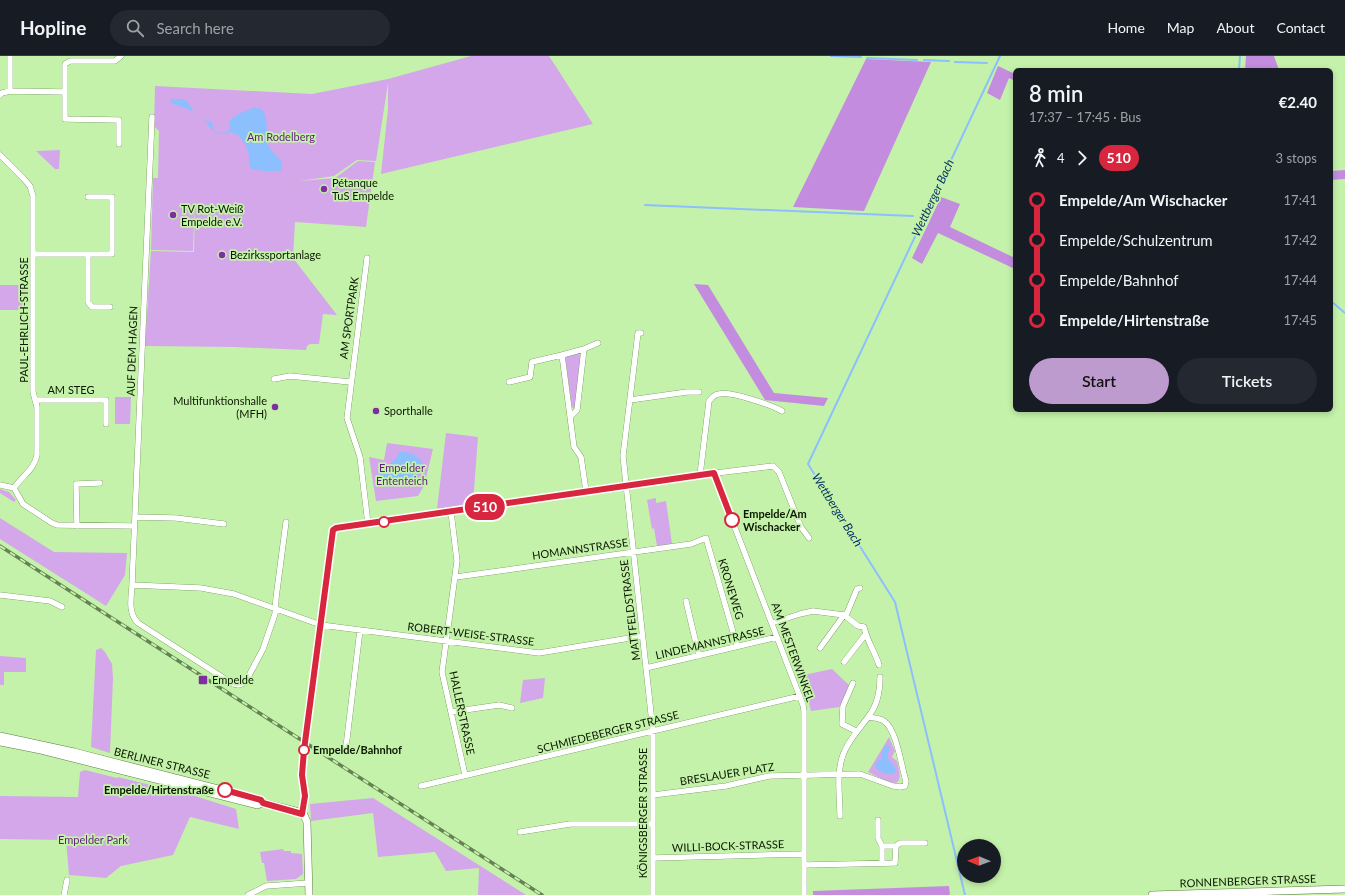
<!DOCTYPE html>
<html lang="en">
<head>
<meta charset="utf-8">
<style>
	:root { --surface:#171b24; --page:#242831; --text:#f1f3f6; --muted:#9ea1a6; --line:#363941; --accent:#bd9bcf }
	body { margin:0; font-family:Lato,sans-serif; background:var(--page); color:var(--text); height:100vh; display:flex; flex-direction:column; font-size:15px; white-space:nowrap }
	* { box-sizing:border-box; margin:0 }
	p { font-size:13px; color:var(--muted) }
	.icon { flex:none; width:22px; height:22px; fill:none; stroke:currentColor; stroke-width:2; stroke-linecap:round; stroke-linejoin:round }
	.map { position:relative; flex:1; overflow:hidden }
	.details { position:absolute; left:1013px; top:12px; width:320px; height:344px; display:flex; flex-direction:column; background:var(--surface); border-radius:6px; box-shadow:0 2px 6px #0003 }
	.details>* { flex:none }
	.badge { padding:0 8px; border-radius:13px; font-size:14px; line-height:26px }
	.needle { width:26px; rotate:271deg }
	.controls { position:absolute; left:957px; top:783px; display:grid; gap:8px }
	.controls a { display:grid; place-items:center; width:44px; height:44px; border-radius:50%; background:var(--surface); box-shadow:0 2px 6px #0003; font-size:20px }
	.map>.badge { position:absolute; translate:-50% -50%; box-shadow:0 0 0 2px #fff }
	.legs { display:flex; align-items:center; gap:6px; height:44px; padding:0 16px; font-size:13px }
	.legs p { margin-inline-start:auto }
	.head { display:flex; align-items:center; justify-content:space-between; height:68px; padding:0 16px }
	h1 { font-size:22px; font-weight:600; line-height:30px }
	.action { display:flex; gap:8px; margin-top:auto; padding:8px 16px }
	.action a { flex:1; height:46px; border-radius:24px; background:var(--accent); color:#111; font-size:16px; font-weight:600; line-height:46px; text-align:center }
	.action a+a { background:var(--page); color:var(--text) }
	ul { padding:0 16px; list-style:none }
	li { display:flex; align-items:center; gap:14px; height:40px; font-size:15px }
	li i { display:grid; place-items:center; width:6px; height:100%; margin:0 5px; background:currentColor }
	li i::after { content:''; width:10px; height:10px; margin:-5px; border:3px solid; border-radius:50%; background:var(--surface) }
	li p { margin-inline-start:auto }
	li:first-child i { background:linear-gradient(#0000 50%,currentColor 0) }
	li:last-child i { background:linear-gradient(currentColor 50%,#0000 0) }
	header { display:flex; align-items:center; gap:24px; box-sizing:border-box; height:56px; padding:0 20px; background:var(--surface); border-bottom:1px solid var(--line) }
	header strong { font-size:19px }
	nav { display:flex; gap:22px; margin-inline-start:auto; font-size:14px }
	.search { width:280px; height:36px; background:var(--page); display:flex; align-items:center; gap:10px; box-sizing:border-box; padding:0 14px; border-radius:22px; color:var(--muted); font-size:15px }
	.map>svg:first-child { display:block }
	.green { fill:#d3a7ea }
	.forest { fill:#c38cdf }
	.water { fill:#8cbffd }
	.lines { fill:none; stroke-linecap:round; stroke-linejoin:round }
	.stream { stroke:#8cbffd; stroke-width:2 }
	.minor-casing { stroke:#59813e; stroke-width:6 }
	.tertiary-casing { stroke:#59813e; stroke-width:8 }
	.minor { stroke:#fff; stroke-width:5.5 }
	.tertiary { stroke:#fff; stroke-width:7 }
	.rail-casing { stroke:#648253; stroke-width:3.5 }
	.rail { stroke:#c5f2aa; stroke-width:2; stroke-dasharray:6; stroke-linecap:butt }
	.line-1-casing { stroke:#fff; stroke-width:9 }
	.line-1 { stroke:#d7263d; stroke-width:6 }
	.poi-dot { fill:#7e2f9f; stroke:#c5f2aa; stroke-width:1.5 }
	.stop-1-dot { fill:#fff; stroke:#d7263d; stroke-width:2 }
	.labels { text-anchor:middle; stroke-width:3.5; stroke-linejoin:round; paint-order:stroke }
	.park-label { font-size:11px; fill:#621d7f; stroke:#c5f2aa }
	.poi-label { font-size:11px; fill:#091800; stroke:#c5f2aa; text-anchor:start }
	.street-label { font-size:11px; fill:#091800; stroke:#c5f2aa }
	.stop-label { font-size:11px; font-weight:bold; fill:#091800; stroke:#c5f2aa; text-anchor:start }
	.water-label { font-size:12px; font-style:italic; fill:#083565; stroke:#c5f2aa }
</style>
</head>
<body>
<header>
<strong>Hopline</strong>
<div class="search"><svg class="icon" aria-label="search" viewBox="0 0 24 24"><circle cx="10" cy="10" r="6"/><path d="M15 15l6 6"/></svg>Search here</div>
<nav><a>Home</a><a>Map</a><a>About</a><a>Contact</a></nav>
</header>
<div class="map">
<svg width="1345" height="839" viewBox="0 0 1345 839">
	<rect width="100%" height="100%" fill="#c5f2aa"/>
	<!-- green -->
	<path class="green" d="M471,0H549L593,68L381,118L388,53V27L376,105L357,104L334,120L299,125L335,122L358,105L375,106L366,171L295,166L293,202L337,259L323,258L319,288H310L307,290L306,294L234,291L145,290L151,195L194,196L195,142L193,195L151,194L153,122H158L159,75L154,70L155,30L312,38L388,23Z
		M60,94L59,113H55L36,95Z
		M0,229H26V254H0Z
		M578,297L581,301L575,352L574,353L572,351L565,300Z
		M115,341H131L130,368H115Z
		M446,377L478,381L473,447L437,453Z
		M387,387L433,393L424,430L418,440L376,445L369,401L384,404Z
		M0,433L9,436L16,444L14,446L0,437Z
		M656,442V447L666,445L672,488L657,490L654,472L652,473L647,444Z
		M0,462L54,496L127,497L125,519L106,550L0,483Z
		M101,592L105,596L112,608L113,622L110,697L91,691L96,594Z
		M0,600L26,602V616H4V629H0Z
		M832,613L850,630L840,651L811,655L807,639L799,620Z
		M545,622L543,642L520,647L523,624Z
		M889,681L895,695L892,701L897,705C907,740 887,725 868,716Z
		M85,714L117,722L118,721L195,740L236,753L239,773L190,761L173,799L121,810L106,822L69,819L66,784L0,783V740L78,741L80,716Z
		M373,742L526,839H478L479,812L446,815L435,796L378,801L373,757L311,765L310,748Z
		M283,793L284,795H291V797L302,798L303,818L296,823L267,825L264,807H262L260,796Z"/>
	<!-- forest -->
	<path class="forest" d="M1246,0H1274L1279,14H1245Z
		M866,3L931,6L864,155L793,151Z
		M998,10L1015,18V25L1009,22L1000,44L987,37Z
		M1345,114V123L1331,124V115Z
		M941,141L960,148L950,171L1015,202V213L938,177L922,208L912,202Z
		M694,228L708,229L774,337L828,342L824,350L765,344Z
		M949,830L950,839H813V835Z"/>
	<!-- water -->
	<path class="water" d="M170,43H182L188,46L194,57L197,60L204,64L212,66L214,75L220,77L228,76L230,72L229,66C234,59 241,57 248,54C272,43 265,76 268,89L270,93L282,106V112L280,115H265L251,113C248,108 249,105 249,100C247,89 242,81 232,76C227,78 222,79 217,77C211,75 210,70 206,66C200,61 193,57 188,53C181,49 172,51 170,43Z
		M400,396C411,395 427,403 423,416L416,420L412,425L395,428L391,431L384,430L380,425L379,419L383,414L394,405Z
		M885,689H888L890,691L887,701L891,707L893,708L896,714L895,717C888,719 880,717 875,711L877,705L882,703L881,699Z"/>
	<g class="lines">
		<!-- stream -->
		<path class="stream" d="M831,0L861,1
			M867,2L917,4
			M924,4L949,5
			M955,6L987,7
			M1239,14L1240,0
			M645,149L913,160
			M1331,245L1345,257
			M965,839L895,546L808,408L1000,0"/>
		<!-- minor casing -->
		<g class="minor-casing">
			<path id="minor" d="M10,35V0
				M65,36V63L119,64V88
				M0,39L2,37L10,35L65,36V8L70,5H115L121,0
				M152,61L132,529C131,543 128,557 138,567L233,628L239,629L245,627L263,593L275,558L276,542L286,466
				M0,99L24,123L30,130L33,140V336L37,351V399C34,414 22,420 14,432
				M88,141H112V198H88V246L92,251H110
				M34,198H88
				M367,202L347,362L360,401L368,468
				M641,277H638L623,400L653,676V839
				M584,293L598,287
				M274,323L290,320L350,326
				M509,326L530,321L532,306L562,299
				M35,344H106V368
				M630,344L687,336H699
				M571,360L577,354L584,293L562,299L574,391L581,401L586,435
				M714,417L803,649L804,655V839
				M700,419L709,345C712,342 714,338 719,338C731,335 771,349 782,355
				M0,429L14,432L23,448L52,467L57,469L134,470
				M451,456L457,505L442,616L465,719
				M135,461L176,462L224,468
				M77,470L76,428L100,427
				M456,521L691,488L706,482L737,590
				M132,529L201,532L234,538L321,569L539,597L642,580
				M0,539L50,545L62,551
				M686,545L699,600
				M772,567L800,558L813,555L844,559L858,570L864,571C867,585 875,596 879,609
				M820,592L844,559L847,557L857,533L860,532
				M844,606L865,579
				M646,612L777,581
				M853,627L843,650L842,668L856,675
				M451,656L499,649L512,652
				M346,691L360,574
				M421,730L800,640
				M653,739L726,730L769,720L860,718L893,730L900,731L905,730L906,725C901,710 897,674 884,665C879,662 874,662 868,661
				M302,758L305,740L302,719L304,694L333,475L336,472L700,419L773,410L779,416L801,471L809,482
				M840,760C840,741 836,718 843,699C848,684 859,674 868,661C877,650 880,634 880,621
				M520,776L570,768H653
				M896,790L900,787H925
				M653,802L804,798
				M882,807V790
				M804,809L895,807L896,790H882L878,782V764
				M64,839L67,824
				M248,839L266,830L308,827"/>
		</g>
		<!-- tertiary casing -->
		<g class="tertiary-casing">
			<path id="tertiary" d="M0,680L74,696L261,744L263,747L299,756L304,759L307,766L309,839
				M0,686L41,694L257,749L263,747
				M1152,839L1345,833"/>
		</g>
		<!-- minor -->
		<use href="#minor" class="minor"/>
		<!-- tertiary -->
		<use href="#tertiary" class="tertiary"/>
		<!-- rail casing -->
		<g class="rail-casing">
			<path id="rail" d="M0,490L542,839"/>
		</g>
		<!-- rail -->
		<use href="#rail" class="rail"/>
	</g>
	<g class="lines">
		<!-- line-1 casing -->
		<g class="line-1-casing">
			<path id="line-1" d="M225,734L261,744L263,747L302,758L305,740L302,719L304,694L333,474L336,472L714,417L732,464"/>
		</g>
		<!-- line-1 -->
		<use href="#line-1" class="line-1"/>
	</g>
	<!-- markers -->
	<g class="poi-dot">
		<circle cx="324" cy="133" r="4"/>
		<circle cx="173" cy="159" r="4"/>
		<circle cx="222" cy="199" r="4"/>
		<circle cx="275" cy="351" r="4"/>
		<circle cx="376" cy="355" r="4"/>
		<rect x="198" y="619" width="10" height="10" rx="2"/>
	</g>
	<g class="stop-1-dot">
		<circle cx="732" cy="464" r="7"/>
		<circle cx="384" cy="466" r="5"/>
		<circle cx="304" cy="694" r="5"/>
		<circle cx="225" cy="734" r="7"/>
	</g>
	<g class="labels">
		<!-- park labels -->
		<g class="park-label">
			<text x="281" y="85">Am Rodelberg</text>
			<text x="402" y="416">Empelder<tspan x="402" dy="13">Ententeich</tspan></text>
			<text x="93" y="788">Empelder Park</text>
		</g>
		<!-- poi labels -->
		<g class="poi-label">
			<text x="332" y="131">Pétanque<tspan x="332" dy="13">TuS Empelde</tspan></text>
			<text x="181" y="157">TV Rot-Weiß<tspan x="181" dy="13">Empelde e.V.</tspan></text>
			<text x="230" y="203">Bezirkssportanlage</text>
			<text x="267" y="349" text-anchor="end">Multifunktionshalle<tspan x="267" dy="13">(MFH)</tspan></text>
			<text x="384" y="359">Sporthalle</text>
			<text x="212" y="628">Empelde</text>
		</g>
		<!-- street labels -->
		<g class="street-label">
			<text transform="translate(349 262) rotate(-82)" y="4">AM SPORTPARK</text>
			<text transform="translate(24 264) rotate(-90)" y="4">PAUL-EHRLICH-STRASSE</text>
			<text transform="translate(132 295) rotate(-88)" y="4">AUF DEM HAGEN</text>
			<text x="71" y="338">AM STEG</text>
			<text transform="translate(580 493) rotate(-8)" y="4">HOMANNSTRASSE</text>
			<text transform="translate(731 533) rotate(73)" y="4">KRONEWEG</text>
			<text transform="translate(630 554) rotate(-97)" y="4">MATTFELDSTRASSE</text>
			<text transform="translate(471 578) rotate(7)" y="4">ROBERT-WEISE-STRASSE</text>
			<text transform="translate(710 587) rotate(-13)" y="4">LINDEMANNSTRASSE</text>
			<text transform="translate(793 596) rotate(70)" y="4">AM MESTERWINKEL</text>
			<text transform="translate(462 657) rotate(78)" y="4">HALLERSTRASSE</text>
			<text transform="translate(608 676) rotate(-14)" y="4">SCHMIEDEBERGER STRASSE</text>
			<text transform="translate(162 707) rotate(14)" y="4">BERLINER STRASSE</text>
			<text transform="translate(727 718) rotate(-9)" y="4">BRESLAUER PLATZ</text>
			<text transform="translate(643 757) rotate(-90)" y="4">KÖNIGSBERGER STRASSE</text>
			<text transform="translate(728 790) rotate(-2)" y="4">WILLI-BOCK-STRASSE</text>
			<text transform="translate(1248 825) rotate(-2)" y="4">RONNENBERGER STRASSE</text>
		</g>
		<!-- stop labels -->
		<g class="stop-label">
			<text x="743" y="462">Empelde/Am<tspan x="743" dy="13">Wischacker</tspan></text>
			<text x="313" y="698">Empelde/Bahnhof</text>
			<text x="214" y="738" text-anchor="end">Empelde/Hirtenstraße</text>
		</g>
		<!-- water labels -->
		<g class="water-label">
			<text transform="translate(933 142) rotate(-65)" y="4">Wettberger Bach</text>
			<text transform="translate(837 454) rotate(58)" y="4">Wettberger Bach</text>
		</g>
	</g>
</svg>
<div class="controls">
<a><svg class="needle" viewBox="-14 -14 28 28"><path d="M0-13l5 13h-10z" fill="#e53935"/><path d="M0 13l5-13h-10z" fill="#9ea1a6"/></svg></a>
</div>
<b class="badge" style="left:485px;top:451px;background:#d7263d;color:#fff">510</b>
<section class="details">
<div class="head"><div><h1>8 min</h1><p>17:37 – 17:45 · Bus</p></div><b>€2.40</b></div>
<div class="legs"><svg class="icon" aria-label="walk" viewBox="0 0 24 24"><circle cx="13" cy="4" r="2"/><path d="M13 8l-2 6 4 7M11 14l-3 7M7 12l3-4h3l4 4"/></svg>4<svg class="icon" aria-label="forward" viewBox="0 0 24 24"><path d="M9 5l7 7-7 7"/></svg><b class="badge" style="background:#d7263d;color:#fff">510</b><p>3 stops</p></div>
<ul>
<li><i style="color:#d7263d"></i><b>Empelde/Am Wischacker</b><p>17:41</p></li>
<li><i style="color:#d7263d"></i><span>Empelde/Schulzentrum</span><p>17:42</p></li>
<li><i style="color:#d7263d"></i><span>Empelde/Bahnhof</span><p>17:44</p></li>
<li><i style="color:#d7263d"></i><b>Empelde/Hirtenstraße</b><p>17:45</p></li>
</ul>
<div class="action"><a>Start</a><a>Tickets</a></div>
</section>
</div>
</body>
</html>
